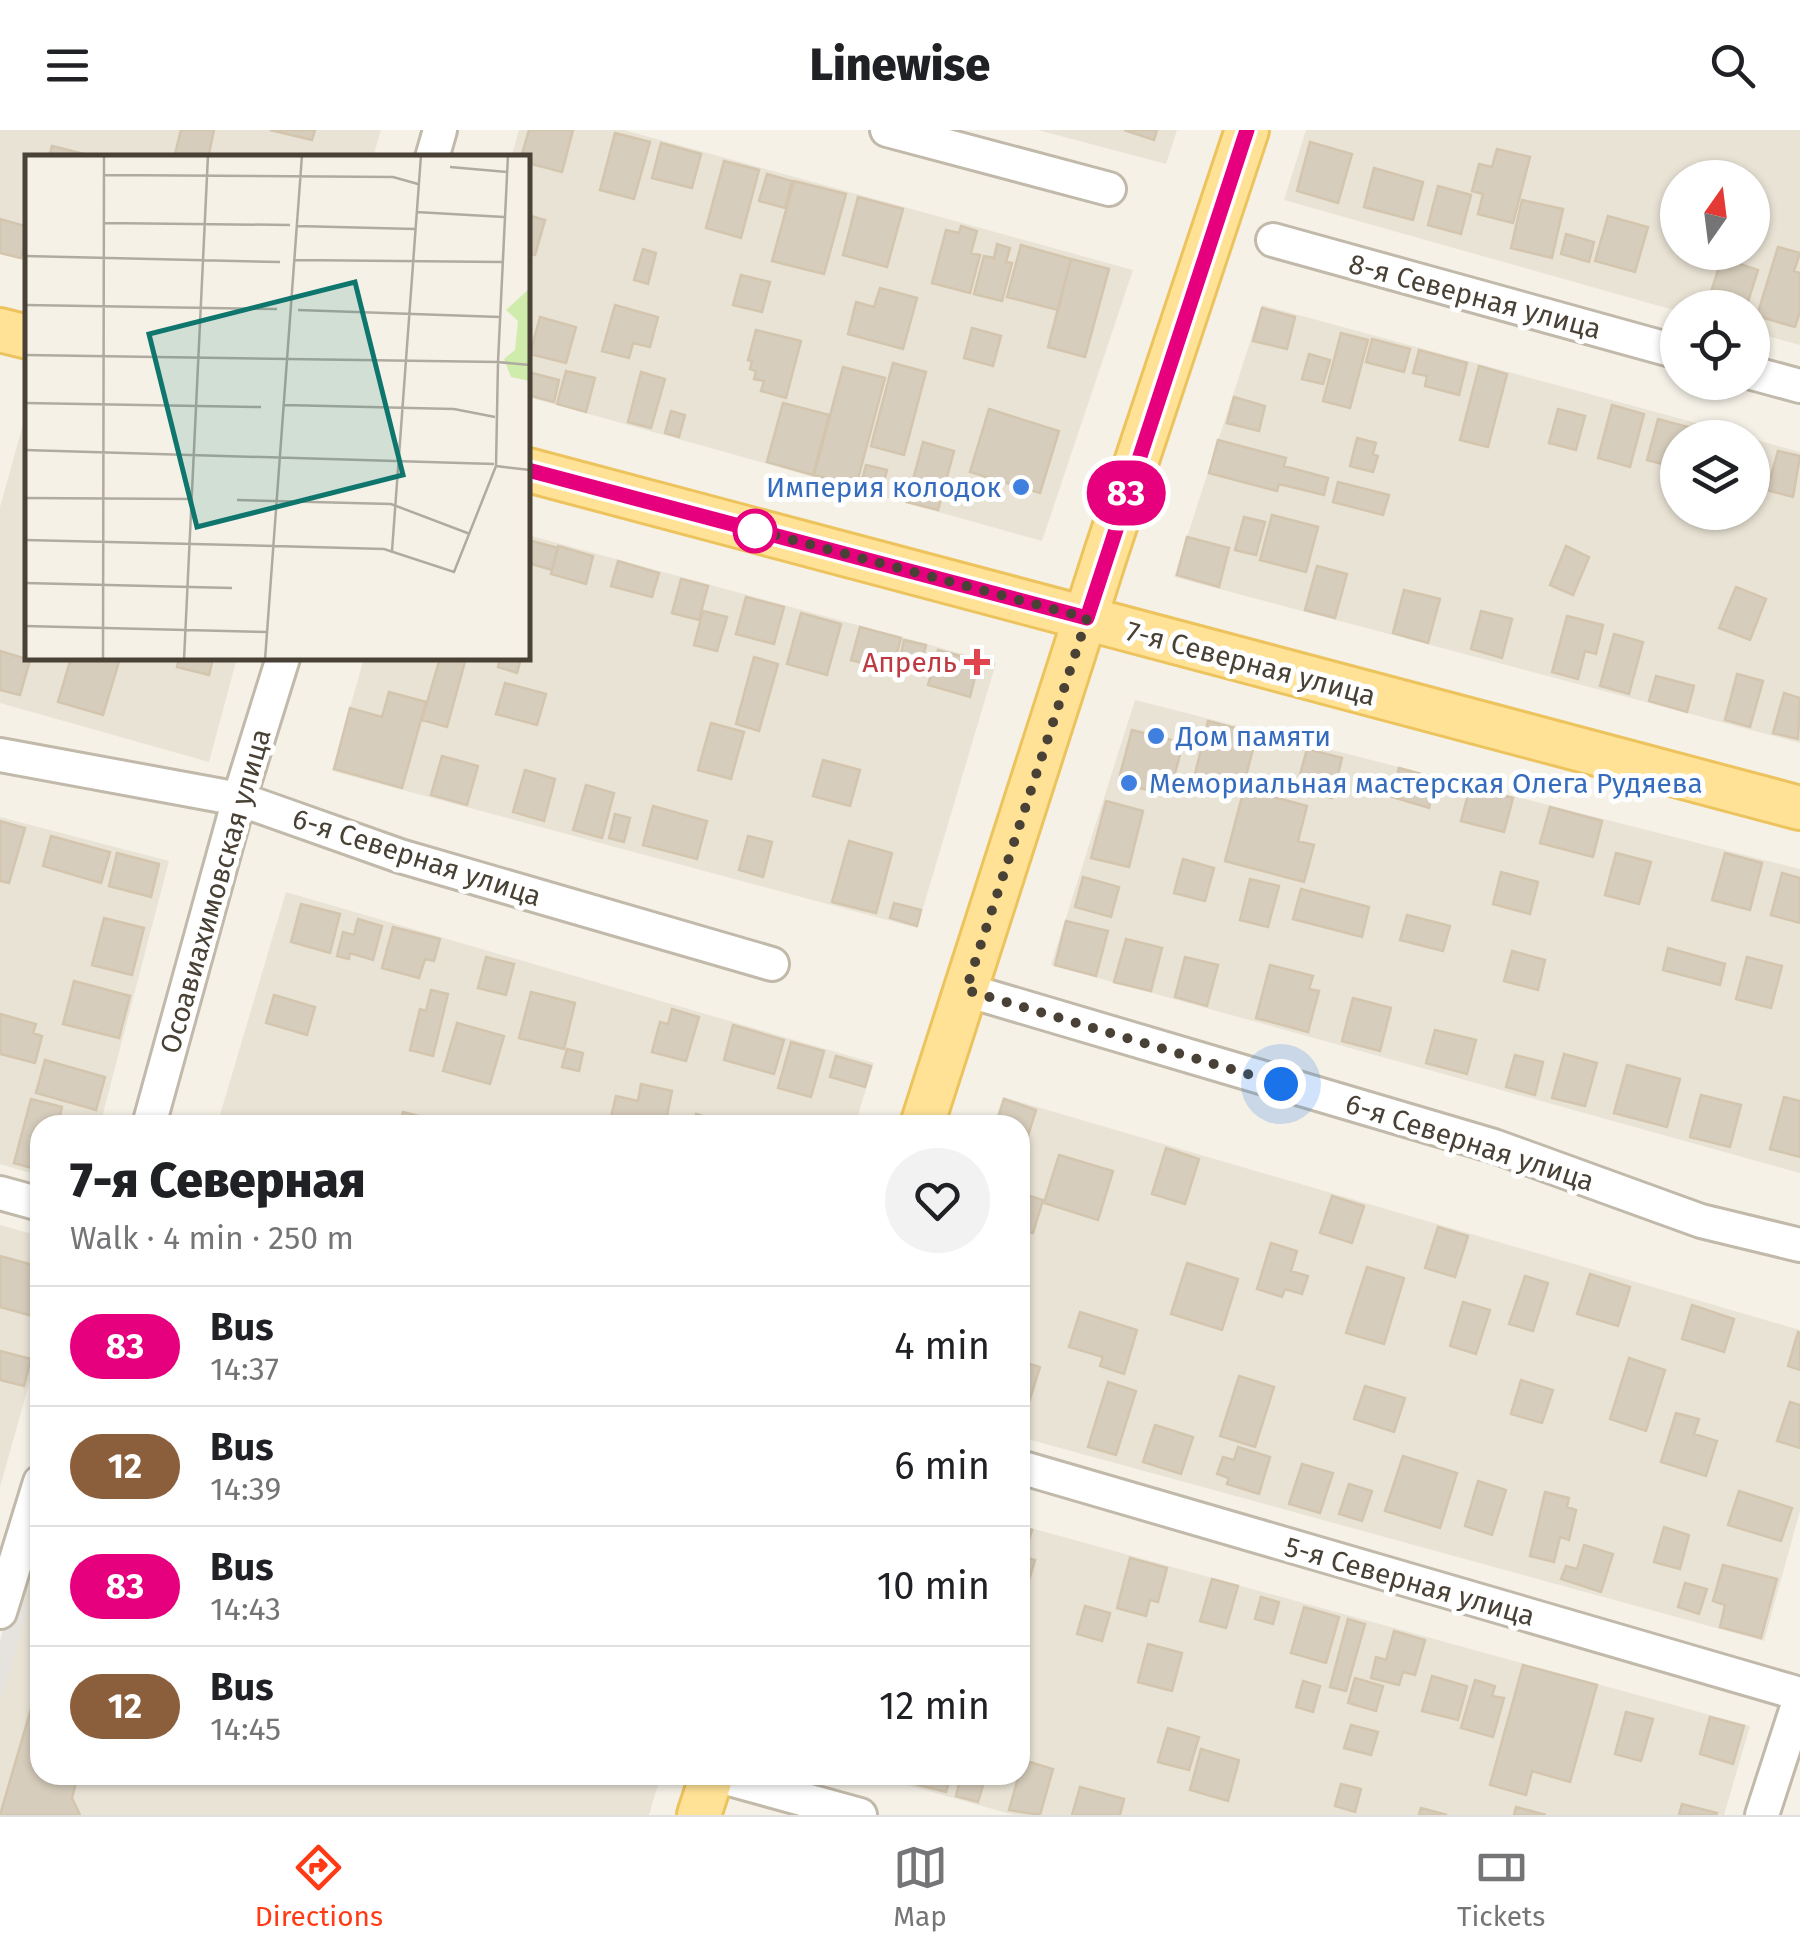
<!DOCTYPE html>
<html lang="en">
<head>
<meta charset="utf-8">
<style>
	:root { --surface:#fff; --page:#f2f2f2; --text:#202124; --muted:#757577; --line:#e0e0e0; --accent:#ff3a14 }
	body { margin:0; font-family:"Fira Sans",sans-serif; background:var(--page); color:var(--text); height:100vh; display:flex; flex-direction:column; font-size:38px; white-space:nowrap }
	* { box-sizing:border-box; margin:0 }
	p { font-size:32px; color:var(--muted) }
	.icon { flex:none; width:55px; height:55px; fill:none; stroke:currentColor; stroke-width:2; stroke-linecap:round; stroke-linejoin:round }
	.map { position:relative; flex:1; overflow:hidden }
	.details { position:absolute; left:30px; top:985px; width:1000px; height:670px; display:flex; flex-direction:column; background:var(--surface); border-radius:30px; box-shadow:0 2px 8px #0004 }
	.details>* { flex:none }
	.badge { padding:0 20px; border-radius:32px; font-size:35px; line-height:65px }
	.needle { width:65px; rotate:14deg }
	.tools { position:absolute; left:1660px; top:30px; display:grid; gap:20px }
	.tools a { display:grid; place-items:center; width:110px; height:110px; border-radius:50%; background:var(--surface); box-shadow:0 2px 8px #0004; font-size:50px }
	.you { position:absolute; width:50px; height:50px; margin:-25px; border:8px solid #fff; border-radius:50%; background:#1a73e8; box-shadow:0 0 0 15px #1a73e833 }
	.map>.badge { position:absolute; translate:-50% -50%; box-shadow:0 0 0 5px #fff }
	.round { display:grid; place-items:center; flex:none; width:105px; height:105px; border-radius:52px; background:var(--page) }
	.head { display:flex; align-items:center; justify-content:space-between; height:170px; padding:0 40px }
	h1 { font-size:48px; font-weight:800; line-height:75px }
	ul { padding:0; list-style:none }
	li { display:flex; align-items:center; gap:30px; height:120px; padding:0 40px; border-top:2px solid var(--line) }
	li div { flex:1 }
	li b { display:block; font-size:38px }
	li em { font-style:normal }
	li .badge { min-width:110px; font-weight:700; text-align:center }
	header { display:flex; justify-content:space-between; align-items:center; height:130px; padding:0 40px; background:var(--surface); font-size:45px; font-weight:800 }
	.tabs { display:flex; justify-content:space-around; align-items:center; height:140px; border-top:2px solid var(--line); background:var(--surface); font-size:28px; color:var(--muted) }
	.tabs a { display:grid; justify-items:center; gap:5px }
	.tabs .on { color:var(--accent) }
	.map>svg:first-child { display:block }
	.residential { fill:#e9e3d5; fill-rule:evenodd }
	.parking { fill:#e6e3df }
	.building { fill:#d7cdbc; stroke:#d3c5ae; stroke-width:2.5 }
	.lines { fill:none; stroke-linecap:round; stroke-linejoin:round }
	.minor-casing { stroke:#c1b9a9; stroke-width:38 }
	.major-casing { stroke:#ecc35d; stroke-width:48 }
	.minor { stroke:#fff; stroke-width:32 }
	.major { stroke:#ffe296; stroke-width:42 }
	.line-casing { stroke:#fff; stroke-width:22 }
	.line { stroke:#e6007e; stroke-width:15 }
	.walk { stroke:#494135; stroke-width:10; stroke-dasharray:0 18 }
	.shop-dot { fill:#3f7fe0; stroke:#fff; stroke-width:4 }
	.stop-dot { fill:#fff; stroke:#e6007e; stroke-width:5 }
	.health-dot { fill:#e0444e; stroke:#fff; stroke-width:4 }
	.labels { text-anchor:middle; stroke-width:10; stroke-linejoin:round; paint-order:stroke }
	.street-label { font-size:28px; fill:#494135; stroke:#fff }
	.shop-label { font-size:28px; fill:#366cbe; stroke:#fff; text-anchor:start }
	.health-label { font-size:28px; fill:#be3a42; stroke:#fff; text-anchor:end }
	.inset-road { fill:none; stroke:#b0aba0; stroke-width:2.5 }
	.view { fill:#0f766e; fill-opacity:0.15; stroke:#0f766e; stroke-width:5 }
	.inset-edge { fill:none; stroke:#494135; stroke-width:5 }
</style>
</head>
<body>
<header><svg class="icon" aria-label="menu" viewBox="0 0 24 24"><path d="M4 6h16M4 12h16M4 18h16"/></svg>Linewise<svg class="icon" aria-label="search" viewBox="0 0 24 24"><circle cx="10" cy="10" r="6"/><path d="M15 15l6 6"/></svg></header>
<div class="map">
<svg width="1800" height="1685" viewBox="0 0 1800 1685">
	<rect width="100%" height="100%" fill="#f5f1e7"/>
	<!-- residential -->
	<path class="residential" d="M0,0H381L373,27L28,28L27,131L0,124Z
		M519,0H624L1133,140L1042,411L528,267V28H511Z
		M1038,0H1177L1166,34Z
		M1306,0H1800V215L1753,202L1752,178H1678L1677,181L1284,70ZM1678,48H1752V122H1678Z
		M1262,175L1748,307L1678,308V382H1752L1753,309L1800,322V613L1174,447Z
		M27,280L28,528H237L209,632L0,573V377Z
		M528,405L996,533L917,798L332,641L364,528H528Z
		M1135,570L1800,739V1043L1051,835Z
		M0,687L169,731L100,995H40V1046L0,1034Z
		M286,762L874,933L855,995H217Z
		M1003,967L1800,1200V1381L1764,1511L1020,1307V995H993Z
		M0,1095L40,1106V1215L0,1357Z
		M1020,1395L1750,1596L1724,1685H1014L871,1645H1020Z
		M40,1403V1645H661L649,1685H0V1534Z"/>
	<!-- parking -->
	<path class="parking" d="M12,1469L29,1474L0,1573V1511Z"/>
	<!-- building -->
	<path class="building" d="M181,0H214L208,28L175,24Z
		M270,0H315L312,10Z
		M529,0H573L562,42L528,33V28H521Z
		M1124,0H1157L1154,10Z
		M615,3L650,12L634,69L600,60Z
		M1310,12L1352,24L1338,73L1297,61Z
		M661,13L701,24L692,58L652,48Z
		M52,16L84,24L83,28H49Z
		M1497,19L1530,27L1513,93L1478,84L1483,64L1472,61L1479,34L1492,37Z
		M724,31L759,40L741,108L706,98Z
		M1374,38L1423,52L1413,90L1364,77Z
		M767,44L792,51L785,78L759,71Z
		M794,51L846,64L824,144L772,131Z
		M1438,56L1471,65L1461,104L1428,95Z
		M858,67L903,79L887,137L843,125Z
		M1522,70L1563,79L1552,128L1511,118Z
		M528,85L545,90L535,125L528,123Z
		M1608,86L1648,97L1635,142L1595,131Z
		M0,89L28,97L21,128L0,123Z
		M961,96L977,101L971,123L980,125L970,163L932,153L946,100L959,103Z
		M1566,104L1594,112L1589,132L1561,124Z
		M997,114L1010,118L1006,132L1012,133L1002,171L974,164L984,126L994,128Z
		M1021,115L1071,129L1058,180L1007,167Z
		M1778,117L1800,123L1794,141L1800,143V182L1795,197L1757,186Z
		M643,119L656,123L648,154L634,150Z
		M1722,128L1758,140L1746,178H1719L1707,174Z
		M1071,129L1109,139L1085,227L1048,217Z
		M741,145L770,152L762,182L733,175Z
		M880,158L917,168L903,219L848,204L856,172L874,177Z
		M615,175L658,187L650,217L633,213L629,228L602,221Z
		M1262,178L1295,187L1287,219L1253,211Z
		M540,187L576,197L566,233L530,224Z
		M972,198L1001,206L993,236L964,228Z
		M756,200L801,211L786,268L761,261L764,251L754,249L756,241L750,239L752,231L748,230Z
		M1341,203L1368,210L1350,278L1323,271Z
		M1372,209L1410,219L1404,242L1366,232Z
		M1419,220L1467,233L1459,265L1425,256L1427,246L1413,243Z
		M1309,224L1330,230L1323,254L1302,249Z
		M893,233L926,242L904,325L871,316Z
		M1479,236L1507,244L1488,317L1460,310Z
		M843,237L885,248L856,356L814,345Z
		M566,241L595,248L586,282L557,274Z
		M528,242L559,250L554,272L528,265Z
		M641,242L665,249L651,298L628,292Z
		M1234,267L1265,276L1259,301L1227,293Z
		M783,273L829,285L813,345L767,332Z
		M1612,275L1644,284L1630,337L1598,328Z
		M989,279L1059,301L1040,363L970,342Z
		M1558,279L1585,286L1576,320L1549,313Z
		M671,281L685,285L679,307L665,303Z
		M1658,289L1713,304L1712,308H1678V338L1647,330Z
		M1357,308L1376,313L1373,324L1378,326L1373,342L1350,336Z
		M1218,310L1286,328L1284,336L1328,348L1324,365L1279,354L1277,361L1209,343Z
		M923,312L954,321L938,380L907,372Z
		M1778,321L1800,326L1793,367L1767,360Z
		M866,335L887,340L881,363L860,358Z
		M1338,352L1389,365L1383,385L1333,372Z
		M1272,385L1318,397L1306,442L1260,430Z
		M1244,387L1265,392L1256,425L1235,420Z
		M1187,407L1229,418L1219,457L1177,445Z
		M528,410L558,418L552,440L528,433Z
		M558,416L593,426L586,454L551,444Z
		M1566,416L1589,427L1573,465L1550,455Z
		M618,431L659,443L652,467L611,456Z
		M1317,436L1347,444L1335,488L1305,480Z
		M681,449L708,456L699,490L672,483Z
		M1736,457L1766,469L1750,510L1719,498Z
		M1404,460L1440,469L1428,513L1393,503Z
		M746,467L784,477L774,514L736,504Z
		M703,481L727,487L717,521L694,515Z
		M1481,481L1512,489L1502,528L1471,519Z
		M801,483L841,494L827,545L787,534Z
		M1567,486L1603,495L1596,524L1585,521L1578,549L1552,542Z
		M860,497L901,508L892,541L851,530Z
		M1614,504L1643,512L1629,564L1600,556Z
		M904,510L926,515L922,530L901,524Z
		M938,520L979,531L970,567L928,555Z
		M0,521L30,530L20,565L0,560Z
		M754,527L778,534L759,601L736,594Z
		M71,528H120L103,585L58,572Z
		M179,528H213L209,545L177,537Z
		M440,528H466L447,597L422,590Z
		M500,528H521L517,543L498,537Z
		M1737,544L1763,551L1750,597L1725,590Z
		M1656,546L1694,556L1687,582L1649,571Z
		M505,553L546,564L537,595L496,584Z
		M389,562L426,572L402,658L334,639L350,578L382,587Z
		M1784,563L1800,568L1798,609L1773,603Z
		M1208,591L1257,604L1243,657L1195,644Z
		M711,593L744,602L731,649L698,640Z
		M1132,600L1183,613L1169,666L1118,652Z
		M1307,619L1342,628L1332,668L1296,659Z
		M442,626L478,636L467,675L431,665Z
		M823,630L860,640L850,676L813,666Z
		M1399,638L1436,648L1429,678L1392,667Z
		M525,640L555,649L544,691L513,682Z
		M586,655L614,663L602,708L573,700Z
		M1470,657L1513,668L1504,702L1461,691Z
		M1244,659L1307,676L1298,711L1314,715L1304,752L1225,731Z
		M1106,671L1143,681L1129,737L1091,728Z
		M653,676L707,691L697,729L643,715Z
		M1550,677L1602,691L1593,727L1540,713Z
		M615,684L630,688L624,712L609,708Z
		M0,691L25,698L9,753L0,751Z
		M51,706L110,722L101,753L43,736Z
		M748,706L772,712L763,747L739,740Z
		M849,711L892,723L876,783L832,772Z
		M117,723L159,734L151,767L109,756Z
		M1616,723L1651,732L1639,774L1605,765Z
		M1725,723L1762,733L1750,780L1712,770Z
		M1183,729L1214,738L1205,771L1174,763Z
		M1501,742L1538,752L1530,784L1493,774Z
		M1782,743L1800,748V793L1771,785Z
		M1083,747L1119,757L1111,787L1075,777Z
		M1250,749L1279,756L1268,797L1240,790Z
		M1301,759L1369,777L1362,807L1293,789Z
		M894,773L921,780L917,796L890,788Z
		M301,774L340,784L330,823L291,812Z
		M1407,785L1450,796L1443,821L1400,810Z
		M104,788L144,798L132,845L92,835Z
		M358,789L382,796L373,830L350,823L349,829L337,826L343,802L354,805Z
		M1066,791L1108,801L1096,846L1055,835Z
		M393,797L440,809L434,831L425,829L419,848L382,838Z
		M1126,809L1162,818L1151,861L1114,852Z
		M1668,818L1725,834L1720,855L1663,840Z
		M1512,821L1545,830L1538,860L1504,851Z
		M486,827L514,834L506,865L478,858Z
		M1185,827L1218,835L1207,876L1175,867Z
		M1747,827L1782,836L1771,878L1736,869Z
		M1270,835L1313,846L1309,859L1319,861L1308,902L1256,888Z
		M74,851L130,866L119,908L63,894Z
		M431,860L448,864L433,926L410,920L420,879L426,881Z
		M531,862L575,873L564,919L519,908Z
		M274,865L315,877L307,905L266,893Z
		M1353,868L1391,878L1380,921L1342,911Z
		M672,879L699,887L686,931L652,922L660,892L668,894Z
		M0,884L36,894L33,903L42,906L35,933L0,924Z
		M457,893L504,906L490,954L443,941Z
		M733,895L784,910L774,944L724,930Z
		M1435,900L1476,910L1467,944L1426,933Z
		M791,912L824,921L811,967L778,958Z
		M567,919L583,923L579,941L562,937Z
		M1564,924L1597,933L1585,976L1552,968Z
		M1515,925L1543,932L1535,965L1506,957Z
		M836,926L871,936L865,957L830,947Z
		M45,930L105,947L96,980L36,963Z
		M1627,935L1680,949L1667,997L1614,983Z
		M641,954L672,961L665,995L639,989L638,995H609L616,966L638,971Z
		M1701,965L1741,975L1730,1017L1690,1007Z
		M1784,967L1800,971V1027L1770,1019Z
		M31,969L62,977L58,995H40V1040L14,1033Z
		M1004,969L1036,980L1025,1015L1020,1013V995H996Z
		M403,982L450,994V995H400Z
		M696,984L734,995H693Z
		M1166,1018L1199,1029L1185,1074L1152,1064Z
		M1059,1025L1113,1041L1098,1090L1044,1073Z
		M1020,1063L1043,1070L1033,1103L1020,1100Z
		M1332,1066L1364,1076L1352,1113L1320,1103Z
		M1438,1097L1468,1106L1455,1147L1425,1138Z
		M1271,1113L1297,1121L1291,1141L1308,1146L1302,1164L1285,1159L1282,1167L1257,1159Z
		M0,1126L40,1137V1188L0,1177Z
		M1187,1133L1238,1149L1222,1200L1171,1184Z
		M1367,1137L1404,1148L1384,1214L1346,1203Z
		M1590,1144L1630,1157L1618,1196L1577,1184Z
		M1525,1146L1548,1153L1533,1201L1509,1194Z
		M1463,1172L1490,1180L1476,1224L1450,1216Z
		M1692,1175L1734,1189L1724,1222L1682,1209Z
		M1080,1182L1137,1200L1124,1244L1100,1236L1103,1227L1069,1217Z
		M1798,1202L1800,1203V1240L1788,1236Z
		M0,1221L31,1229L24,1256L0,1250Z
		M1629,1228L1665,1240L1646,1301L1610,1289Z
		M1020,1231L1040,1237L1024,1288L1020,1287Z
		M1239,1246L1274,1257L1255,1317L1220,1306Z
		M1521,1250L1553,1260L1542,1293L1511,1284Z
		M1108,1252L1136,1261L1116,1325L1088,1317Z
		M1365,1256L1405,1268L1394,1302L1354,1289Z
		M1790,1272L1800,1275V1318L1777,1311Z
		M1676,1283L1699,1289L1694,1304L1717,1311L1706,1346L1661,1332Z
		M1155,1295L1193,1307L1181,1344L1143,1332Z
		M1238,1317L1270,1327L1259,1364L1227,1354L1229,1348L1217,1344L1223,1327L1234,1330Z
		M1403,1326L1457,1343L1440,1398L1385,1381Z
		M1302,1334L1333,1343L1320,1383L1289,1374Z
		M1478,1351L1506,1360L1492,1405L1465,1396Z
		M1349,1354L1372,1361L1362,1391L1339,1384Z
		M1739,1361L1792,1378L1781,1411L1728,1395Z
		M1545,1362L1569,1368L1567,1377L1576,1380L1569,1410L1560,1407L1554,1432L1530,1426Z
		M1020,1397L1032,1400L1024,1427L1035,1430L1026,1460L1020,1459Z
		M1664,1397L1689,1405L1680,1439L1654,1432Z
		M1584,1415L1613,1424L1601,1462L1561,1449L1566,1436L1577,1439Z
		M1130,1428L1167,1438L1158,1472L1150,1470L1146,1486L1117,1478Z
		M1723,1435L1777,1449L1761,1508L1720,1497L1725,1475L1713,1471Z
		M1212,1449L1238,1456L1226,1498L1200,1491Z
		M1685,1453L1707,1459L1699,1484L1678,1477Z
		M1261,1467L1279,1472L1273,1494L1255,1489Z
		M1085,1476L1110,1483L1102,1511L1077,1504Z
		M1304,1477L1339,1487L1326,1533L1291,1523Z
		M1348,1489L1365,1494L1346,1561L1330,1557Z
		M1394,1501L1425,1510L1415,1545L1403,1542L1399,1555L1371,1548L1376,1527L1386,1530Z
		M1148,1514L1182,1523L1172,1561L1138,1552Z
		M1523,1535L1597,1555L1570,1652L1532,1641L1526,1665L1490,1655Z
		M1432,1546L1467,1556L1458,1590L1422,1581Z
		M40,1548V1645H78L72,1668L80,1685H0Z
		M1355,1548L1383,1556L1376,1581L1348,1573Z
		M1475,1550L1495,1556L1492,1566L1504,1568L1493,1607L1461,1598Z
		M1303,1551L1320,1556L1313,1582L1296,1577Z
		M1626,1582L1653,1589L1641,1631L1615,1624Z
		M1710,1587L1744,1596L1733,1634L1700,1624Z
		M1351,1595L1378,1602L1371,1625L1344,1618Z
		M1168,1598L1199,1607L1189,1640L1158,1632Z
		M1201,1619L1239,1630L1228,1671L1190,1660Z
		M1023,1630L1053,1639L1040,1685L1009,1680Z
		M910,1645H951L946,1662L908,1652Z
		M961,1645L985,1648L978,1672L956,1666Z
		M1341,1654L1361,1659L1355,1682L1335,1676Z
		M1080,1657L1124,1669L1120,1685H1072Z
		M1682,1674L1717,1683L1716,1685H1679Z
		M1516,1677L1546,1685H1514Z
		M1421,1678L1447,1685H1419Z"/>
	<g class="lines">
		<!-- minor casing -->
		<g class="minor-casing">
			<path id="minor" d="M887,0L1109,59
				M432,28L440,0
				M1273,110L1678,222
				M1752,243L1800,256
				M0,625L239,669L400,726L772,834
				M966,860L1494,1016L1701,1091L1800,1115
				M149,995L239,669L283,528
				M0,1063L40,1074
				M1020,1337L1800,1564
				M0,1482L40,1352
				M715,1645L860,1685
				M1762,1685L1800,1568"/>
		</g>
		<!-- major casing -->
		<g class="major-casing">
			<path id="major" d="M0,200L28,207
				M528,340L1800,678
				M922,995L1106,423L1247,0
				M699,1685L712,1645"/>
		</g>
		<!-- minor -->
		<use href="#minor" class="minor"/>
		<!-- major -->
		<use href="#major" class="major"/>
	</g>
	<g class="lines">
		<!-- line casing -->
		<g class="line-casing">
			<path id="line" d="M528,340L1087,488L1247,0"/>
		</g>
		<!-- line -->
		<use href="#line" class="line"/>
		<!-- walk -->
		<path class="walk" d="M755,401L748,398L1087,488L966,860L1281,954"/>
	</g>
	<!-- markers -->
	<g class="shop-dot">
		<circle cx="1021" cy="357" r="10"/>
		<circle cx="1156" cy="606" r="10"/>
		<circle cx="1129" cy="653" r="10"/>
	</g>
	<circle class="stop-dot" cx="755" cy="401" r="20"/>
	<path class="health-dot" d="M972 517h10v10h10v10h-10v10h-10v-10h-10v-10h10z"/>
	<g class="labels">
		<!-- street labels -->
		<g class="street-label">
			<text transform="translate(1475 166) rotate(15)" y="10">8-я Северная улица</text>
			<text transform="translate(1251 533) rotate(15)" y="10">7-я Северная улица</text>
			<text transform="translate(417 727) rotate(18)" y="10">6-я Северная улица</text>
			<text transform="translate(215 761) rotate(-74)" y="10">Осоавиахимовская улица</text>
			<text transform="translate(1470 1012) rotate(18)" y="10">6-я Северная улица</text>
			<text transform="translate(1410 1451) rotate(16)" y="10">5-я Северная улица</text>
		</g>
		<!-- shop labels -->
		<g class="shop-label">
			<text x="1001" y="367" text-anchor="end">Империя колодок</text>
			<text x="1176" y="616">Дом памяти</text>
			<text x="1149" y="663">Мемориальная мастерская Олега Рудяева</text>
		</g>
		<!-- health labels -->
		<g class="health-label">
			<text x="957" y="542">Апрель</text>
		</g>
	</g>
	<!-- overview -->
	<g transform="translate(25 25)">
		<rect width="505" height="505" fill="#f5f1e7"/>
		<path d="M505,133V226L486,222L479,204L490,195L493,166L481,155Z" fill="#cfecad"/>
		<path class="inset-road" d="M483,0L473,207L505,210M425,12L482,17M79,20L368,22L393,29M391,57L479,62M79,68L265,70M272,71L390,74M0,101L255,107M269,105L477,107M0,150L252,154M273,155L475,162M0,200L473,207L471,311L429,417L359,394L249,391M0,248L236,252M259,250L429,254L470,262M0,295L469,309M471,311L505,315M0,343L166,344M212,345L366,349L445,379M0,385L249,391M367,396L396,0M0,428L207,433M0,471L242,477M78,505L79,0M159,505L183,0M240,505L277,0"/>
		<path class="view" d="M330,127L378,320L172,372L124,179Z"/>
		<rect width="505" height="505" class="inset-edge"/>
	</g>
</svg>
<div class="tools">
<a><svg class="needle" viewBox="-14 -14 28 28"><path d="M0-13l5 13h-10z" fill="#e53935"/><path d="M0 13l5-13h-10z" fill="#757577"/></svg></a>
<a><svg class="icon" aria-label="locate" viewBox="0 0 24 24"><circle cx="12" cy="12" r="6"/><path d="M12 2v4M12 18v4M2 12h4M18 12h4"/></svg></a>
<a><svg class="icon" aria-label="layers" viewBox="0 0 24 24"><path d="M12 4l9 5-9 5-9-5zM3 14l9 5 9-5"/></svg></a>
</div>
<div class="you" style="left:1281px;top:954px"></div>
<b class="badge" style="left:1126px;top:363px;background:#e6007e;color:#fff">83</b>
<section class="details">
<div class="head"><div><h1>7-я Северная</h1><p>Walk · 4 min · 250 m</p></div><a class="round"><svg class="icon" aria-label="heart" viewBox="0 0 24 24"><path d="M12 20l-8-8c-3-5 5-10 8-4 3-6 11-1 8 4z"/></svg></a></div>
<ul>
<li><span class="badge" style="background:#e6007e;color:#fff">83</span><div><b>Bus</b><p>14:37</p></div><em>4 min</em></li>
<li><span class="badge" style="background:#8b5e3c;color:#fff">12</span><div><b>Bus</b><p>14:39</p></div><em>6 min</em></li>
<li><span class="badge" style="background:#e6007e;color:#fff">83</span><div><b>Bus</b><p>14:43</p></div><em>10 min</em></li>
<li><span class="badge" style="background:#8b5e3c;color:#fff">12</span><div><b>Bus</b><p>14:45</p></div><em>12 min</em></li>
</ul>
</section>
</div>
<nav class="tabs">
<a class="on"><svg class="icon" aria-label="directions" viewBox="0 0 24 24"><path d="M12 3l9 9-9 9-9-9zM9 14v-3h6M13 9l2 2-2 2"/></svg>Directions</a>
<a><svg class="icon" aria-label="map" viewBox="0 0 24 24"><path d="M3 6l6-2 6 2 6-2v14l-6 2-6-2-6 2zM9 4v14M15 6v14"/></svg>Map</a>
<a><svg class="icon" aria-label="tickets" viewBox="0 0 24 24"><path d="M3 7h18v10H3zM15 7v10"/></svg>Tickets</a>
</nav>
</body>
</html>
